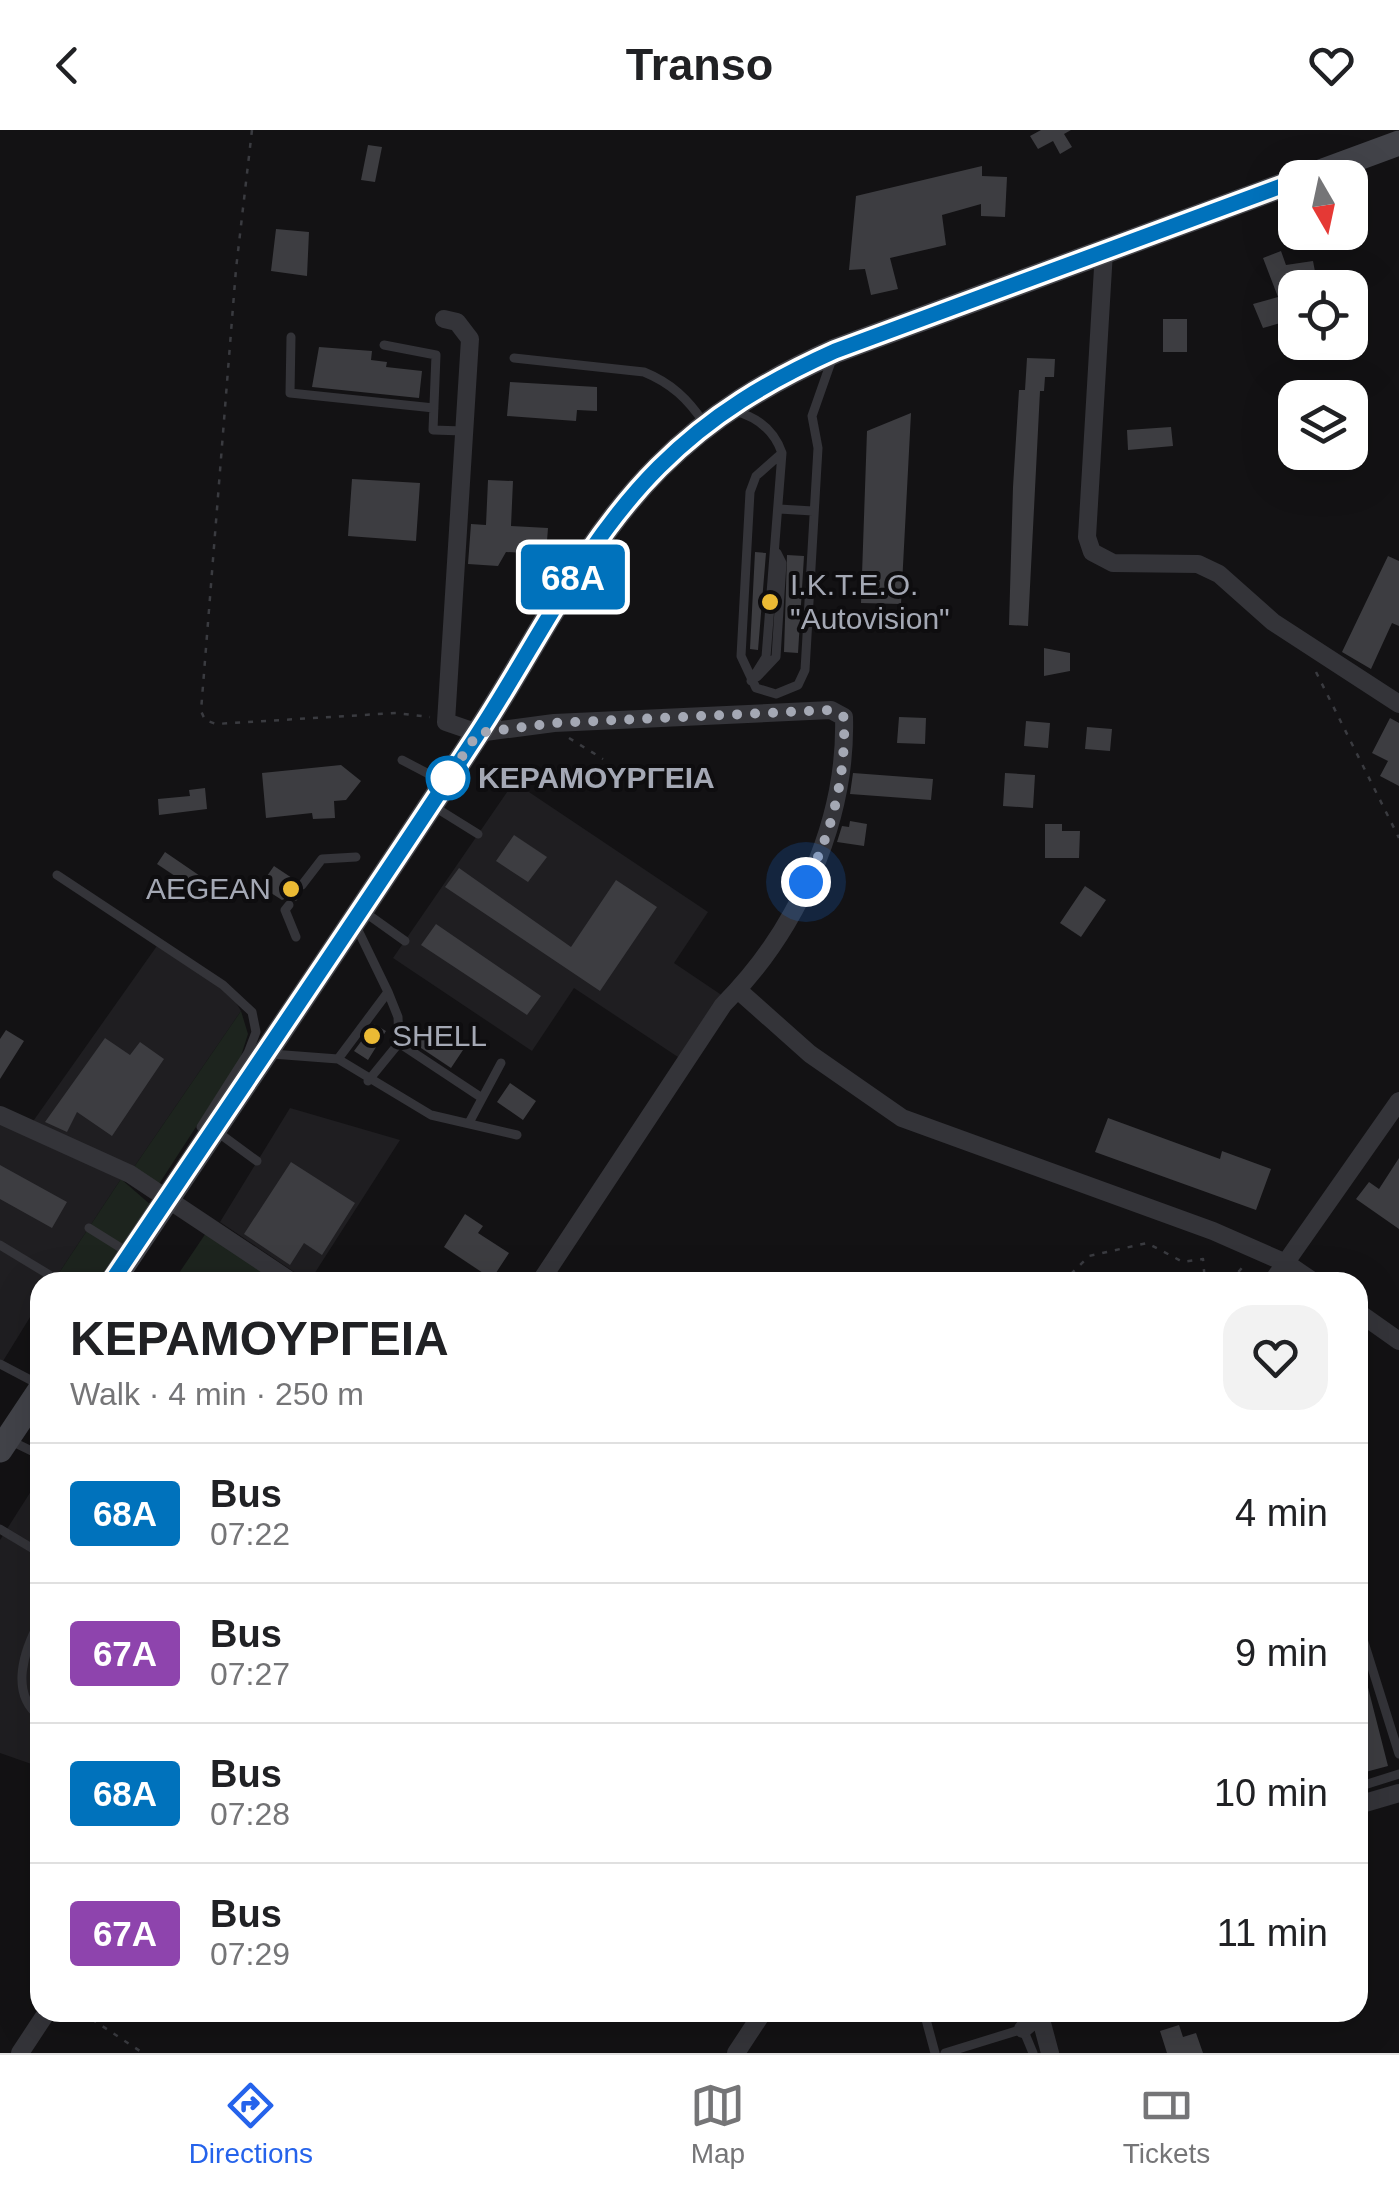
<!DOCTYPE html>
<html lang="en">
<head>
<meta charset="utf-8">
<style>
	:root { --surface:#fff; --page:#f2f2f2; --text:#202124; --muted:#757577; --line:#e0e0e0; --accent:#2563eb }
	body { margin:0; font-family:Arial,sans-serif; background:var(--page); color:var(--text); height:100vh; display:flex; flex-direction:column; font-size:38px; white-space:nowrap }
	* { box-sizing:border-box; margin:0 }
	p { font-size:32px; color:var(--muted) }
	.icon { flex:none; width:55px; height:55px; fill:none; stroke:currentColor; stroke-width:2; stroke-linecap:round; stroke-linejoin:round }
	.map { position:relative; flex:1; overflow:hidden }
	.side { position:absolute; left:30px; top:1142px; width:1338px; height:750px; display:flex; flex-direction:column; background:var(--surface); border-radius:30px; box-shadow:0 10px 40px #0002 }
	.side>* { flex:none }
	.badge { padding:0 20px; border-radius:8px; font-size:35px; line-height:65px }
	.needle { width:65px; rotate:171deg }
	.tools { position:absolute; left:1278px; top:30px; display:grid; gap:20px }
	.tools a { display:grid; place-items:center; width:90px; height:90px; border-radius:20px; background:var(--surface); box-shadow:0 10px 40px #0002; font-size:50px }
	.you { position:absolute; width:50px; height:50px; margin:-25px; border:8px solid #fff; border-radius:50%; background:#1a73e8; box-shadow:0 0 0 15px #1a73e833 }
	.map>.badge { position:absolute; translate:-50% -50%; box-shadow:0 0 0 5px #fff }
	.round { display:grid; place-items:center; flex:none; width:105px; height:105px; border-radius:30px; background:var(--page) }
	.head { display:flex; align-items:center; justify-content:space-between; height:170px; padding:0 40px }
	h1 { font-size:48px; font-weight:600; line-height:75px }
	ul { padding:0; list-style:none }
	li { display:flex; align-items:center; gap:30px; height:140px; padding:0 40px; border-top:2px solid var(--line) }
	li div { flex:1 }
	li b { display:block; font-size:38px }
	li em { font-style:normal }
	li .badge { min-width:110px; font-weight:700; text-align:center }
	header { display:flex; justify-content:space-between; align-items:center; height:130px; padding:0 40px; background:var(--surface); font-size:45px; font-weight:600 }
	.tab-bar { display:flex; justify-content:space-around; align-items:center; height:140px; border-top:2px solid var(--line); background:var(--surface); font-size:28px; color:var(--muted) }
	.tab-bar a { display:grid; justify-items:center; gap:5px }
	.tab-bar .current { color:var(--accent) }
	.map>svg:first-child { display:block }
	.built { fill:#1f1e21 }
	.green { fill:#1d241e }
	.building { fill:#3d3d41 }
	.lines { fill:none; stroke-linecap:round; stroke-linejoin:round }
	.path { stroke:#3a3b40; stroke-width:2.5; stroke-dasharray:5 8; stroke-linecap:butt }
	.lane { stroke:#343439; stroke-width:9 }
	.street { stroke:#343439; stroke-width:18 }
	.secondary { stroke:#424349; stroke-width:25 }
	.line-casing { stroke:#fff; stroke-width:22 }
	.line { stroke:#0072bc; stroke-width:15 }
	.walk { stroke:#a4a8b4; stroke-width:10; stroke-dasharray:0 18 }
	.poi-dot { fill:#ebba34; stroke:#0e0d0f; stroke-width:4 }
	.stop-dot { fill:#fff; stroke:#0072bc; stroke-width:5 }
	.labels { text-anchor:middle; stroke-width:8; stroke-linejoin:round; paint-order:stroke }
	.poi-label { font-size:30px; fill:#a4a8b4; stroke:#0e0d0f; text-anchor:start }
	.stop-label { font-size:30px; font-weight:bold; fill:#a4a8b4; stroke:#0e0d0f; text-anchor:start }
</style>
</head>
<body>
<header><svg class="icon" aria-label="back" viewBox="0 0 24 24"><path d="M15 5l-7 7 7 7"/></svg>Transo<svg class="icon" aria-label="heart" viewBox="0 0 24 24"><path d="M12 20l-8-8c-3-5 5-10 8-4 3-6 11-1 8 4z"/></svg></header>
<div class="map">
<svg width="1399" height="1923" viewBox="0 0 1399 1923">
	<rect width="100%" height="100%" fill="#131214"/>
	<!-- built -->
	<path class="built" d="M514,652L708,782L674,833L723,866L681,929L574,858L532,921L393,828Z
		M159,813L232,866L241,881L130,1043L29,997Z
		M290,978L400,1010L309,1152L220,1092Z
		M0,994L121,1049L57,1146L52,1152H40V1171L0,1236Z
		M40,1347V1637L0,1623V1410Z"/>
	<!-- green -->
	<path class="green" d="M241,881L248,904L240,929L159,1054L130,1043Z
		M121,1049L152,1076L100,1152H68L57,1146Z
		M208,1100L285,1152H173Z"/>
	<!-- building -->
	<path class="building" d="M1041,0H1071L1064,4L1072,17L1060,24L1053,11L1038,19L1030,6Z
		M368,15L382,17L375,52L361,50Z
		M982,36V46L1007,47L1005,87L981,86V74L942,85L946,115L890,128L898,159L871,165L865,139L849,140L856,66Z
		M276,99L309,102L307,146L271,141Z
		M1281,121L1286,135L1313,131L1317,152L1295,155L1287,191L1263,198L1253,174L1278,167L1263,128Z
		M1163,189H1187V222H1163Z
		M319,217L372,221L371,230L387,232L386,237L422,241L419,268L312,257Z
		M1027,228L1055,229L1054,247H1045L1044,261H1040L1028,496L1009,495L1013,357L1019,260H1025Z
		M510,252L597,257V281L577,280L576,291L507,286Z
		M911,283L901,474L861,473L867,301Z
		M1171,297L1173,316L1128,320L1127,300Z
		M352,349L420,353L416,411L348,406Z
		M488,350L513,351L511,396L548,398L546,424L506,422L498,436L468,434L471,394L486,395Z
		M755,422L766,423L758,520L750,519Z
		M787,425L804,426L798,523L784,522Z
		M1388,426L1399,431V496L1392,493L1371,539L1342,522Z
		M1044,518L1070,523V541L1044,546Z
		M899,587L926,588L925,614L897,613Z
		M1390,588L1399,593V656L1380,646L1388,631L1372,623Z
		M1026,591L1050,593L1048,618L1024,616Z
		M1087,597L1112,599L1110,621L1085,619Z
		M341,635L361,651L346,670L334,671L335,688L313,689L312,683L266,688L262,643Z
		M853,643L933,649L931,670L850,664Z
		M1005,643L1035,645L1033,678L1003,676Z
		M205,658L207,679L159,685L158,669L190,666L189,660Z
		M850,691L867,694L864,716L837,712L842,696L849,697Z
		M1045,694H1062V701H1080L1079,728H1045Z
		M514,705L547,727L528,752L496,731Z
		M165,722L222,761L214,772L157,734Z
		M274,736L295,750V759L302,763L296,771L289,767L282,770L260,756Z
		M459,738L571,817L616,750L657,777L600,861L445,757Z
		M1085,756L1106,770L1081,807L1060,793Z
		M436,794L541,866L527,885L421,815Z
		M374,894L386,901L368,930L354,921Z
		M428,894L465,917L451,938L415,914Z
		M6,900L24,911L0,949V909Z
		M105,908L130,925L140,912L164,929L112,1006L77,982L67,1002L45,992Z
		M510,953L536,971L523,990L497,972Z
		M1108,988L1220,1029L1222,1021L1271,1039L1256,1080L1095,1022Z
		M1399,1028V1099L1356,1069L1369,1052L1379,1059Z
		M291,1032L355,1073L322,1125L304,1113L290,1135L244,1104Z
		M0,1035L67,1072L52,1098L0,1069Z
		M465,1084L483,1096L478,1103L509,1123L492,1149L444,1117Z
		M1362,1534L1388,1636L1358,1644V1535Z
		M1179,1895L1183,1907L1196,1903L1203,1923H1167L1160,1901Z"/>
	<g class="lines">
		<!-- path -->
		<path class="path" d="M252,0L236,139L201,581L205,590L216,594L396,583L430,587
			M1316,542L1399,708
			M569,608L603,629
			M1071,1144L1089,1126L1147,1113L1183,1132L1203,1129L1205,1152
			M1125,1147L1144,1152
			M1230,1152L1246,1133
			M81,1882L143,1923"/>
		<!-- lane -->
		<path class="lane" d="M291,207L290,263L434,278
			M384,215L436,225L433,300L463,301
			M514,228L644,242C671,253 688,269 704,293
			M734,281C758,287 774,300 782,323L766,527L751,551
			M782,323L756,346L750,362L741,526L756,558L776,564L798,555L805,540L818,318L812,286L832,229
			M779,379L813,381
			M757,547L776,527L782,433L777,423
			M402,630L444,652
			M433,676L478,704
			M57,745L223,855L252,882L256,902L248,923L201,997
			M302,755L322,729L356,727
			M289,775L285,780L296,807
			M363,781L405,811
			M399,913L482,968
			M272,924L338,929L388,862L356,796
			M338,929L431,985L517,1005
			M368,951L399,913L398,887L388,862
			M470,991L501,933
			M216,1001L257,1031
			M89,1098L129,1123
			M0,1115L61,1152
			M0,1234L40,1255
			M11,1311L40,1325
			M0,1399L40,1423
			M40,1491C24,1520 9,1563 40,1587
			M1358,1493L1399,1624
			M1358,1657L1399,1644
			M924,1882L935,1923
			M945,1923L1023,1899L1033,1923"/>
		<!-- street -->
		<path class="street" d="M1104,121L1087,407L1092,422L1113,433L1198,434L1219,444L1273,492L1399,574
			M444,189L457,192L470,209L446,592L478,603L554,593L831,580L844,587C847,692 797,801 723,875L540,1152
			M738,860L810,924L902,988L1213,1101L1286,1133L1314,1152
			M0,985L130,1044L292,1152
			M1272,1152L1399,971
			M1358,1182L1399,1211
			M1358,1675L1399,1663
			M1039,1882L1050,1923
			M1023,1899L1031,1892L1032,1882
			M20,1923L47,1882
			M736,1923L763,1882"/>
		<!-- secondary -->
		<path class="secondary" d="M1304,48L1399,13
			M112,1152C233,970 357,789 477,605C536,515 582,414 659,337C711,285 768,251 835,221L1295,51
			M0,1320L40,1260"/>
	</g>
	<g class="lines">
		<!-- line casing -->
		<g class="line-casing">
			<path id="line" d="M111,1152C233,970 357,789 477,605C536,515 582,414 659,337C711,285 768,251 835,221L1295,51"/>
		</g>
		<!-- line -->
		<use href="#line" class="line"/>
		<!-- walk -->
		<path class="walk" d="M448,648L445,652L478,603L554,593L830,580L844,587C846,645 833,701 806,752"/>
	</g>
	<!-- markers -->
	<g class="poi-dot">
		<circle cx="770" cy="472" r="10"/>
		<circle cx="291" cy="759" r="10"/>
		<circle cx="372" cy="906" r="10"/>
	</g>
	<circle class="stop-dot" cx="448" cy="648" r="20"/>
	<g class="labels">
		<!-- poi labels -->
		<g class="poi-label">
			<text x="790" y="465">I.Κ.Τ.Ε.Ο.<tspan x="790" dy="34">"Autovision"</tspan></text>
			<text x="271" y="769" text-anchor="end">AEGEAN</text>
			<text x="392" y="916">SHELL</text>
		</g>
		<!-- stop labels -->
		<g class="stop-label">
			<text x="478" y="658">ΚΕΡΑΜΟΥΡΓΕΙΑ</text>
		</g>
	</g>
</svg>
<div class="tools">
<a><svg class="needle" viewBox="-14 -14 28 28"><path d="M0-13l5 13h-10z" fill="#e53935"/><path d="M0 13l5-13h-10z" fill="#757577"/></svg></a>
<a><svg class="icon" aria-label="locate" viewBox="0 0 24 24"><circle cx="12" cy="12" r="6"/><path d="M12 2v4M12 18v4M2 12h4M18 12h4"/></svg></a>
<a><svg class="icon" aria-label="layers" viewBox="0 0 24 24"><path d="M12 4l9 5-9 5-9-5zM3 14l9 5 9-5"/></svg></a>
</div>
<div class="you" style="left:806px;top:752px"></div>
<b class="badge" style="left:573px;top:447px;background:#0072bc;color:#fff">68Α</b>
<section class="side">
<div class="head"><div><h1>ΚΕΡΑΜΟΥΡΓΕΙΑ</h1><p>Walk · 4 min · 250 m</p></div><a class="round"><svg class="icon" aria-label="heart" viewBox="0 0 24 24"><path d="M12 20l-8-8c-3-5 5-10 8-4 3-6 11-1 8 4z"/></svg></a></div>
<ul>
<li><span class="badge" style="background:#0072bc;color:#fff">68Α</span><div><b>Bus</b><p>07:22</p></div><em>4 min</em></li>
<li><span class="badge" style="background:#8e44ad;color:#fff">67Α</span><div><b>Bus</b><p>07:27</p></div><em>9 min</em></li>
<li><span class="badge" style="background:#0072bc;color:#fff">68Α</span><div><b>Bus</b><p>07:28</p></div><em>10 min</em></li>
<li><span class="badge" style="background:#8e44ad;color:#fff">67Α</span><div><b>Bus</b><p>07:29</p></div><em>11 min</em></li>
</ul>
</section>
</div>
<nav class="tab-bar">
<a class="current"><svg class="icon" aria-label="directions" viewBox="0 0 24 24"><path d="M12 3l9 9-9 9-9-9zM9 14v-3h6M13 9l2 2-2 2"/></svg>Directions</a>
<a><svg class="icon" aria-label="map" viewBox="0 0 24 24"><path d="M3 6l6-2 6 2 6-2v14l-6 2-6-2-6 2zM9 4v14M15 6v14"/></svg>Map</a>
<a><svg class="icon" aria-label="tickets" viewBox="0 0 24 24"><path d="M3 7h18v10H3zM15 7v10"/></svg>Tickets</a>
</nav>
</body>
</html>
